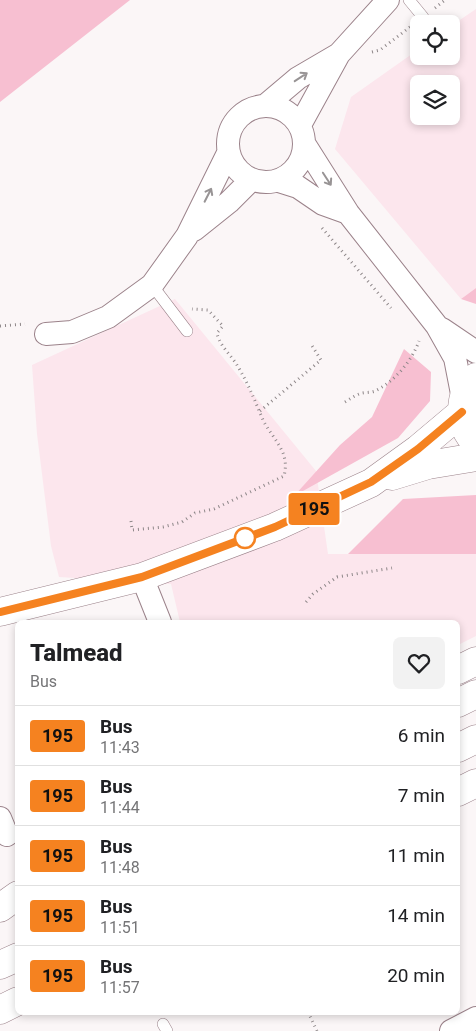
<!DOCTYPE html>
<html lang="en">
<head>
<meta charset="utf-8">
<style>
	:root { --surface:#fff; --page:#f2f2f2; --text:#202124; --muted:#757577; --line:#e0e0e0 }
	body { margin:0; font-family:Roboto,sans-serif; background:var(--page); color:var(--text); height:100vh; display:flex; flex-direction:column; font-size:19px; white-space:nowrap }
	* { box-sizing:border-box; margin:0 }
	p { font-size:16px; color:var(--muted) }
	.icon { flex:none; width:28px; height:28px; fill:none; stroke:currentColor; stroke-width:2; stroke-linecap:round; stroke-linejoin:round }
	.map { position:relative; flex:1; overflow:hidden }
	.details { position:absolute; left:15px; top:620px; width:445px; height:395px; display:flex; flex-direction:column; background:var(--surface); border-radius:8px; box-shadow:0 2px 8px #0003 }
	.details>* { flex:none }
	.badge { padding:0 10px; border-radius:4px; font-size:18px; line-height:32px }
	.tools { position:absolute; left:410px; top:15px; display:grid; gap:10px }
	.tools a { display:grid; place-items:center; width:50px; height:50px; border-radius:8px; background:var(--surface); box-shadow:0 2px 8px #0003; font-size:25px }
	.map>.badge { position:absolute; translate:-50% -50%; box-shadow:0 0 0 2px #fff }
	.round { display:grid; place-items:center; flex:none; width:52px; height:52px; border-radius:8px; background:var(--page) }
	.headline { display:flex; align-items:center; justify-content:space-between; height:85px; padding:0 15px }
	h1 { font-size:24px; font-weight:800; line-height:38px }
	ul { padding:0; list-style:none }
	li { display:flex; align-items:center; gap:15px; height:60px; padding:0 15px; border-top:1px solid var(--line) }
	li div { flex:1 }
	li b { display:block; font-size:19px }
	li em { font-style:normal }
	li .badge { min-width:55px; font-weight:700; text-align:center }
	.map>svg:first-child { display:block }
	.built { fill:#fce6ed; fill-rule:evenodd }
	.green { fill:#f7bfd1 }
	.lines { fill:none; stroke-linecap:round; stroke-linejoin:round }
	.lane-casing { stroke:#9b828a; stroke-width:12 }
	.street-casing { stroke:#9b828a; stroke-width:24 }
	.secondary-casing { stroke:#9b828a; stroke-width:29 }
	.highway-casing { stroke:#9b828a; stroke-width:29 }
	.path { stroke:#8e8789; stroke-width:3; stroke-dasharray:1 4; stroke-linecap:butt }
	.lane { stroke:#fff; stroke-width:11 }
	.street { stroke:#fff; stroke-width:22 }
	.secondary { stroke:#fff; stroke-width:28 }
	.highway { stroke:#fff; stroke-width:28 }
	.oneway { stroke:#989495 }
	.line-casing { stroke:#fff; stroke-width:11 }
	.line { stroke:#f58220; stroke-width:8 }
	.stop-dot { fill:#fff; stroke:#f58220; stroke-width:2.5 }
</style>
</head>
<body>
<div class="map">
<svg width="476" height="1031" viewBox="0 0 476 1031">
	<rect width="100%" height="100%" fill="#fbf6f7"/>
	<!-- built -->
	<path class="built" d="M476,9V288L461,299L335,149L351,97L419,49V56H451V26ZM419,84H451V116H419Z
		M175,299L316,471L328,554H476V636L458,645V622H180L171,584L59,577L51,546L37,434L32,365Z"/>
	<!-- green -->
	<path class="green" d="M0,0H130L0,102Z
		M476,288V304L461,299Z
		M404,349L431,372L430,401L398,438L294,496L340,445L372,417Z
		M476,495V554H348L403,499Z"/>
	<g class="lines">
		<!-- lane casing -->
		<g class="lane-casing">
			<path id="lane" d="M409,0L423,17
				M152,285L187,331
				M163,1024L167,1031"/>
		</g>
		<!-- street casing -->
		<g class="street-casing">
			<path id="street" d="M266,105L298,78L339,54
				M228 144a38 38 0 1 1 76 0a38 38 0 1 1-76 0Z
				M300,125L339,54L388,0
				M305,145L348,213L437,326L455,358L463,399
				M279,181L298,187L323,204L348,213
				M194,230L229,202L251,180
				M442,329L476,352
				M46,334L72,332L108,317L152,285L187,236L228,153
				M142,577L160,622
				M0,818L7,835
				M451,1031L476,1018"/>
		</g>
		<!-- secondary casing -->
		<g class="secondary-casing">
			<path id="secondary" d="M476,377C458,395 457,425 476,443
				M392,476L428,465L476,457
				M0,612L142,577L275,527L371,483L418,449L462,412"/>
		</g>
		<!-- highway casing -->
		<g class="highway-casing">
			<path id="highway" d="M458,670L476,661
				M458,703L476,694
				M458,748L476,739
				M458,792L476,783
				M0,908L18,895
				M0,965L18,957
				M0,1010L18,1001"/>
		</g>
		<!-- path -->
		<path class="path" d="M435,8L445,0
			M372,52L380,50L410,27
			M322,228L391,308
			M0,326L25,324
			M345,402C350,399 354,396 359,394C364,392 370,393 375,391C394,382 412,361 419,341
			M260,411L321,360L311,344
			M131,521L132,530L163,527L182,522L195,513L214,509L284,476C286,468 286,461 283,453C278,441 269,432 263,420C255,401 248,383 237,365C231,355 219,345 217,333L223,326L208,310L192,309
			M306,602L313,594L337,577L392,568
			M308,1012L317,1031"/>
		<!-- lane -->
		<use href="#lane" class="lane"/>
		<!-- street -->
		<use href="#street" class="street"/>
		<!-- secondary -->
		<use href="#secondary" class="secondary"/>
		<!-- highway -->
		<use href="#highway" class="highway"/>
	</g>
	<!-- one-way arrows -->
	<defs><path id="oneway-shaft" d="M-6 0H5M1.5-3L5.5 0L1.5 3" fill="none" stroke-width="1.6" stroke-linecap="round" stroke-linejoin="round" transform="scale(1.25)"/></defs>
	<g class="oneway">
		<use href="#oneway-shaft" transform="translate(301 77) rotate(-33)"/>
		<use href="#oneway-shaft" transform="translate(327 179) rotate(57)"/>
		<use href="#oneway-shaft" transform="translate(208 195) rotate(-63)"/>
	</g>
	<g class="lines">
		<!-- line casing -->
		<g class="line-casing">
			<path id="line" d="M0,612L142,577L275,527L371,482L418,449L462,412"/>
		</g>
		<!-- line -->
		<use href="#line" class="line"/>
	</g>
	<!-- markers -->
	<circle class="stop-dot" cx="245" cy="538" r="10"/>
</svg>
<div class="tools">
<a><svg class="icon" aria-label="locate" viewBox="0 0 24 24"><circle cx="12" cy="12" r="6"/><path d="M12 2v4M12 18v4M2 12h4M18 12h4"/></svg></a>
<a><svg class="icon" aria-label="layers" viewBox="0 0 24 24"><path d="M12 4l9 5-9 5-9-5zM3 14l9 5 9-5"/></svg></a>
</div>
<b class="badge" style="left:314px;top:509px;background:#f58220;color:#111">195</b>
<section class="details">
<div class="headline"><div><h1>Talmead</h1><p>Bus</p></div><a class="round"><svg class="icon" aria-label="heart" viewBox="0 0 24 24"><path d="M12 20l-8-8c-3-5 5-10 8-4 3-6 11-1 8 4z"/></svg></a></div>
<ul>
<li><span class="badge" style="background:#f58220;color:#111">195</span><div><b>Bus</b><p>11:43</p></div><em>6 min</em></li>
<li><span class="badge" style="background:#f58220;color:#111">195</span><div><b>Bus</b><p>11:44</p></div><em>7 min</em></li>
<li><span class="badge" style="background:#f58220;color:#111">195</span><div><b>Bus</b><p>11:48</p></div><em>11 min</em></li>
<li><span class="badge" style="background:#f58220;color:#111">195</span><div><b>Bus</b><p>11:51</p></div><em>14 min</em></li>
<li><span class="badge" style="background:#f58220;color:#111">195</span><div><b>Bus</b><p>11:57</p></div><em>20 min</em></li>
</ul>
</section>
</div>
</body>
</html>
